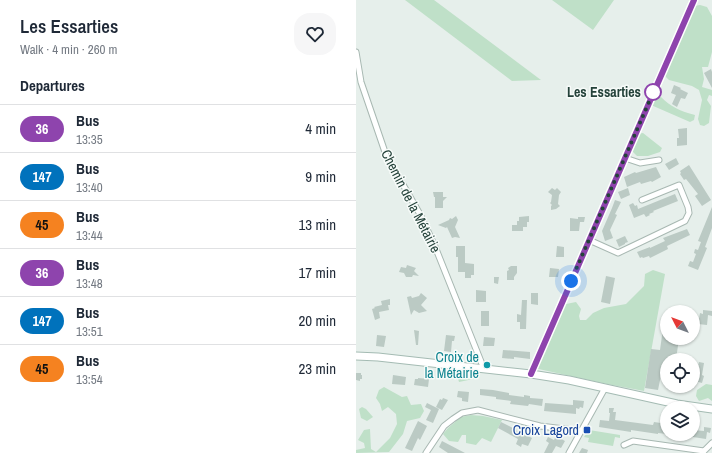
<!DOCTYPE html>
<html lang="en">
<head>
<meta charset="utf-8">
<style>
	:root { --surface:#fff; --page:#f6f6f7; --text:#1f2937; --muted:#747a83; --line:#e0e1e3 }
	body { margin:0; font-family:"Archivo Narrow",sans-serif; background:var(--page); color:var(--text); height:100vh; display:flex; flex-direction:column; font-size:15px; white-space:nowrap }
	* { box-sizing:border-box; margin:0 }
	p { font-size:13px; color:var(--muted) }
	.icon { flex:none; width:22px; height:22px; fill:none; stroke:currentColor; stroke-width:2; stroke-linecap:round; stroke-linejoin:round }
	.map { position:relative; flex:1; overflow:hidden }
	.panel { display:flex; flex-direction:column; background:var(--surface); width:356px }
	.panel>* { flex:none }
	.badge { padding:0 8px; border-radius:13px; font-size:14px; line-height:26px }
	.needle { width:26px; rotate:312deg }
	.fabs { position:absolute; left:304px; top:305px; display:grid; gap:8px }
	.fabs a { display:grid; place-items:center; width:40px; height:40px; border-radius:50%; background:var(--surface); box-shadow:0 1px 3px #0004; font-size:20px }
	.you { position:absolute; width:20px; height:20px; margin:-10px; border:3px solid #fff; border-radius:50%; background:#1a73e8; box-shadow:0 0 0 6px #1a73e833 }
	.map>.badge { position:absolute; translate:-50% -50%; box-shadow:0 0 0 2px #fff }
	h2 { padding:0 20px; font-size:15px; line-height:36px }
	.round { display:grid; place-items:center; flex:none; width:42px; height:42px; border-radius:16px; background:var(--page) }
	.headline { display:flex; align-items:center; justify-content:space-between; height:68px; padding:0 20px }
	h1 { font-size:19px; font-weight:600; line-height:30px }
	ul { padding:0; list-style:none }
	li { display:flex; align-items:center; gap:12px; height:48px; padding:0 20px; border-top:1px solid var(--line) }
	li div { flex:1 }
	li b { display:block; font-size:15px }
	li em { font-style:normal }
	li .badge { min-width:44px; font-weight:700; text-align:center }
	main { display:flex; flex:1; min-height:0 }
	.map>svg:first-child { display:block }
	.green { fill:#bfe0c8 }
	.building { fill:#bbcac4 }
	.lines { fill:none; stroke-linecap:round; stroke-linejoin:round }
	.street-casing { stroke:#a8b8b2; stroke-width:7 }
	.secondary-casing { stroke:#a4bbb3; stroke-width:9 }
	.street { stroke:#fff; stroke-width:5 }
	.secondary { stroke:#fff; stroke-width:7 }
	.line-casing { stroke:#fff; stroke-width:9 }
	.line { stroke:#8e44ad; stroke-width:6 }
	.walk { stroke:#24423a; stroke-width:4; stroke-dasharray:0 7.2 }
	.stop-dot { fill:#fff; stroke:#8e44ad; stroke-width:2 }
	.culture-dot { fill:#0f9aa8; stroke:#f7fbf9; stroke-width:1.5 }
	.transit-dot { fill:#1a4fb4; stroke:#f7fbf9; stroke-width:1.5 }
	.labels { text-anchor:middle; stroke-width:3; stroke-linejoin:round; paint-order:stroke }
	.stop-label { font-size:14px; font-weight:bold; fill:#24423a; stroke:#f7fbf9; text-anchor:end }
	.street-label { font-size:14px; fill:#24423a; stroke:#f7fbf9 }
	.culture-label { font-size:14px; fill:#0d838f; stroke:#f7fbf9; text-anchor:end }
	.transit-label { font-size:14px; fill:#164399; stroke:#f7fbf9; text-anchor:end }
</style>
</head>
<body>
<main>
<section class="panel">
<div class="headline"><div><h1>Les Essarties</h1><p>Walk · 4 min · 260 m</p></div><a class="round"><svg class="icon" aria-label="heart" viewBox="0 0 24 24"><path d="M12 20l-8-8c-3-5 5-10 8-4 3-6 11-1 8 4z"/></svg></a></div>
<h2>Departures</h2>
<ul>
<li><span class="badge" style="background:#8e44ad;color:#fff">36</span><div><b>Bus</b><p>13:35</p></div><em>4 min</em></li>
<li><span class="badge" style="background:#0072bc;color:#fff">147</span><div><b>Bus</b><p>13:40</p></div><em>9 min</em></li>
<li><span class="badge" style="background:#f58220;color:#111">45</span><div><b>Bus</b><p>13:44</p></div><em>13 min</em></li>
<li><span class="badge" style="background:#8e44ad;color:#fff">36</span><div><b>Bus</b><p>13:48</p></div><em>17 min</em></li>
<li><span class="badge" style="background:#0072bc;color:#fff">147</span><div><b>Bus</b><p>13:51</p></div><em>20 min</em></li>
<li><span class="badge" style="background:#f58220;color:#111">45</span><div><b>Bus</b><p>13:54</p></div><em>23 min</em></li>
</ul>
</section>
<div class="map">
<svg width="356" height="453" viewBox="0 0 356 453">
	<rect width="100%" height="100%" fill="#e6efeb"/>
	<!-- green -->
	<path class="green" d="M49,0H78L185,80L156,81Z
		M196,0H258L237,30Z
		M344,5L351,7L356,16V52L352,67H346L348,79L346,87L356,90V96L353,95L351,100L355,106L353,123L348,126L344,125L342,119L346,100L343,90L336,86L313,80L308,75L322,37V28L330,9L338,6Z
		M301,97H305C315,107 324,111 339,115L338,120L334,122L295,105L297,100Z
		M287,133L306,148L304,152L292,156H281L273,148L281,134Z
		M297,270L309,274L288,391L251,384L178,368L204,309L210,304L220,302L225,309L223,316L224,320H230L237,313L248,308L270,304L288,286L289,274Z
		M100,372L121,376L122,378L103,382Z
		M350,384L356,385V401L352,398L343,401L340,396L341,390Z
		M28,387L46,397L51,396L55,405L65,404L68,411L64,418L51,421L47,434L33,452L0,453V450L9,448L8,443L2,440L8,430L14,429L15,449L20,452L34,438L41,424L40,414L32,407L26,411L24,404L20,398L23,390Z
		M6,407L10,409L17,417L11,421L5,418L3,409Z
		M115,415L127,416L146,420L135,442L126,438L120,445L110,443V435H106L102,442L93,441L87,434L92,428L105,417Z
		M233,430L264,435V438L259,437L257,446L232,442L233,438L228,437Z"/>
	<!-- building -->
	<path class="building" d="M355,69L356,72V88L348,73Z
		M318,85L325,88L324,89L332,93L329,99L325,98L321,107L316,104L320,95L315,93Z
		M331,128V145L321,146V138H323L322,129Z
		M320,158L323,164L313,170L309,164Z
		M333,165L355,200L346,206L339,196L342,194L330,179L328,180L324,174L325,173L324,171Z
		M300,167L305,177L296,182L295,181L285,184L284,182L271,187L268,177L279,172L280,173Z
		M196,188L199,190L201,188L205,192L203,195L202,204L204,206L200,209L195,210V206L196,205L194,203L195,202L196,195L192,192Z
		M272,188L274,195L265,199L262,192Z
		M77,192H87V197H91L87,201V208H79V197H78Z
		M319,194L322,201L297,211L298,212L293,214L294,215L290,217L288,214L278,218L273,205L277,203L279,206L281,205L282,209Z
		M259,200L265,202L259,214L261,215L254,230L257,238L249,241L246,231L256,208Z
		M356,207V228L349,247L351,248L342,270L332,266L334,261L337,262L340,254L338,253L339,249L342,250L345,242L342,241Z
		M100,216L102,220L99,227L104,238L99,237L96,238L91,227L90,228L82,225L93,220L94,218L96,219Z
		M173,216V222H171V227H167V231H156V225H161V221H163V217Z
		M222,217H229L228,222H224L223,231H214V218L222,219Z
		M331,229L334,235L311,246L312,249L294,258L293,256L287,258L286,257L284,258L281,252L294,247V248L309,241L307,238Z
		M269,236L272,242L269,243V244L263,247L260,240Z
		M100,246H109V263L118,264V275H115V278H109V272H102V257H100Z
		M201,246L208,247V257H200Z
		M51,265L60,268L58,271L63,276L57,275L56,277H50L48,273L43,272L45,267L50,268Z
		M155,266H161V273L158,277V280H151V271L153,270L152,268Z
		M194,268L203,269L202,277H193Z
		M250,276L259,278L254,304L245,302Z
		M138,277H143L142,284L138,283Z
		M120,290L130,291V302H120Z
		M65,293L71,298L65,305L71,311L63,313L58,310L55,315L51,297L55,296L56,298L63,296Z
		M175,293H182V305L175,304Z
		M34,299V305H32L33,310L23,312L24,318L19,320L16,309L19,308L18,307L26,305L25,301Z
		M166,300H171L170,329H164V322H161V314L165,315Z
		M347,310L356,311V316L352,315L351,325L342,324L344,313L347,314Z
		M125,311H133V326H125Z
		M308,321H311V338H323L320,360H311V371L306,370L302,390L289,388L295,349L304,350Z
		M58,330L63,331L62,345H60Z
		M21,335L30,336L28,347L20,346Z
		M90,335L99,336L98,341H96L95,352L88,351Z
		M128,337L139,338L138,346H127Z
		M147,350L174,352V359L158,357V359L146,358Z
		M343,362L348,363L346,375L348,376L346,383L339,381L340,377H338L340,366H342Z
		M0,373H5V375H6V379H4V381L0,380Z
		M37,375L50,377L49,385L36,384Z
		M62,378L73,379L72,387L58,385L59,379H62Z
		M124,389L137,390L153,393V395L168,397V395L174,396V398L187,399L186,406L173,404L172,406L154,404L155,401L140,399V397L124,395Z
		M102,391L113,392L112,402L106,401V398L101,397Z
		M87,398L92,400L86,410L80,407L84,399L86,400Z
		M217,400L228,401L227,408L224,407L223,409L220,408V414L188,411L189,403L217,405Z
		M71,403L83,409L77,423L70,420L75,410L69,407Z
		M253,408H258L257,412H260L259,420L297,425L298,422L311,424V434L302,433V434L275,430V432L243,427L244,420L253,421L254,413H253Z
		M62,421L71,426L64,440L62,438L56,451L49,448Z
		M145,422L161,430L160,431L168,435V434L176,438L172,446L166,444L165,447L160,444L162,439L142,428Z
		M348,427L355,428L354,433L351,432L350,439L337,437V430L348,431Z
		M200,436L209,441L205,448L200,446L196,453H188L193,443L190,441L192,437L198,440Z
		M86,441L109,453H92L83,447Z
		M226,448L232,450L231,453H223Z"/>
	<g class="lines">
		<!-- street casing -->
		<g class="street-casing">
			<path id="street" d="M0,52L5,82L30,155L65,216L80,249L128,369
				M269,158L284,163L303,160
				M233,240L262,253L329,221L333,213L332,207L323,185L286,200
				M175,374L338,0
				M268,445L277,441L348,451
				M347,452L356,443
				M70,453L88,426L97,419L106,413L122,410L184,426L225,431
				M213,453L249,388"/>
		</g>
		<!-- secondary casing -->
		<g class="secondary-casing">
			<path id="secondary" d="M0,356L22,357L175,374L213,380L321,404L356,409"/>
		</g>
		<!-- street -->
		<use href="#street" class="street"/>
		<!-- secondary -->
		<use href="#secondary" class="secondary"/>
	</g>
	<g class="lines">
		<!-- line casing -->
		<g class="line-casing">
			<path id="line" d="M175,374L338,0"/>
		</g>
		<!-- line -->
		<use href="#line" class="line"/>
		<!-- walk -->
		<path class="walk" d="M215,281L300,86L297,92"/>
	</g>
	<!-- markers -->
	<circle class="stop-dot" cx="297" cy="92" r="8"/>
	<circle class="culture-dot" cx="131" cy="365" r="4"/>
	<rect class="transit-dot" x="227" y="426" width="8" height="8" rx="2"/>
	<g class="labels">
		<!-- stop labels -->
		<g class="stop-label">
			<text x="285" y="97">Les Essarties</text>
		</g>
		<!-- street labels -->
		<g class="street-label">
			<text transform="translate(55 201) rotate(63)" y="5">Chemin de la Métairie</text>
		</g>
		<!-- culture labels -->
		<g class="culture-label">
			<text x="123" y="362">Croix de<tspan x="123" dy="16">la Métairie</tspan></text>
		</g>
		<!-- transit labels -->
		<g class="transit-label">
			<text x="223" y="435">Croix Lagord</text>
		</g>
	</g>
</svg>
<div class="fabs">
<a><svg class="needle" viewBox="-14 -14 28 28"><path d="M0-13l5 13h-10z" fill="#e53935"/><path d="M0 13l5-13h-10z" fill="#747a83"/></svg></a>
<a><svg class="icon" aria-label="locate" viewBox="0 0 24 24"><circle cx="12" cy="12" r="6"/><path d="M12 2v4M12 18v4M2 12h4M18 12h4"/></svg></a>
<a><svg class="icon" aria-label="layers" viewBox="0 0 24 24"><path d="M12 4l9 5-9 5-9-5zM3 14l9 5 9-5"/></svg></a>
</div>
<div class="you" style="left:215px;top:281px"></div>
</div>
</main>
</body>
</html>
